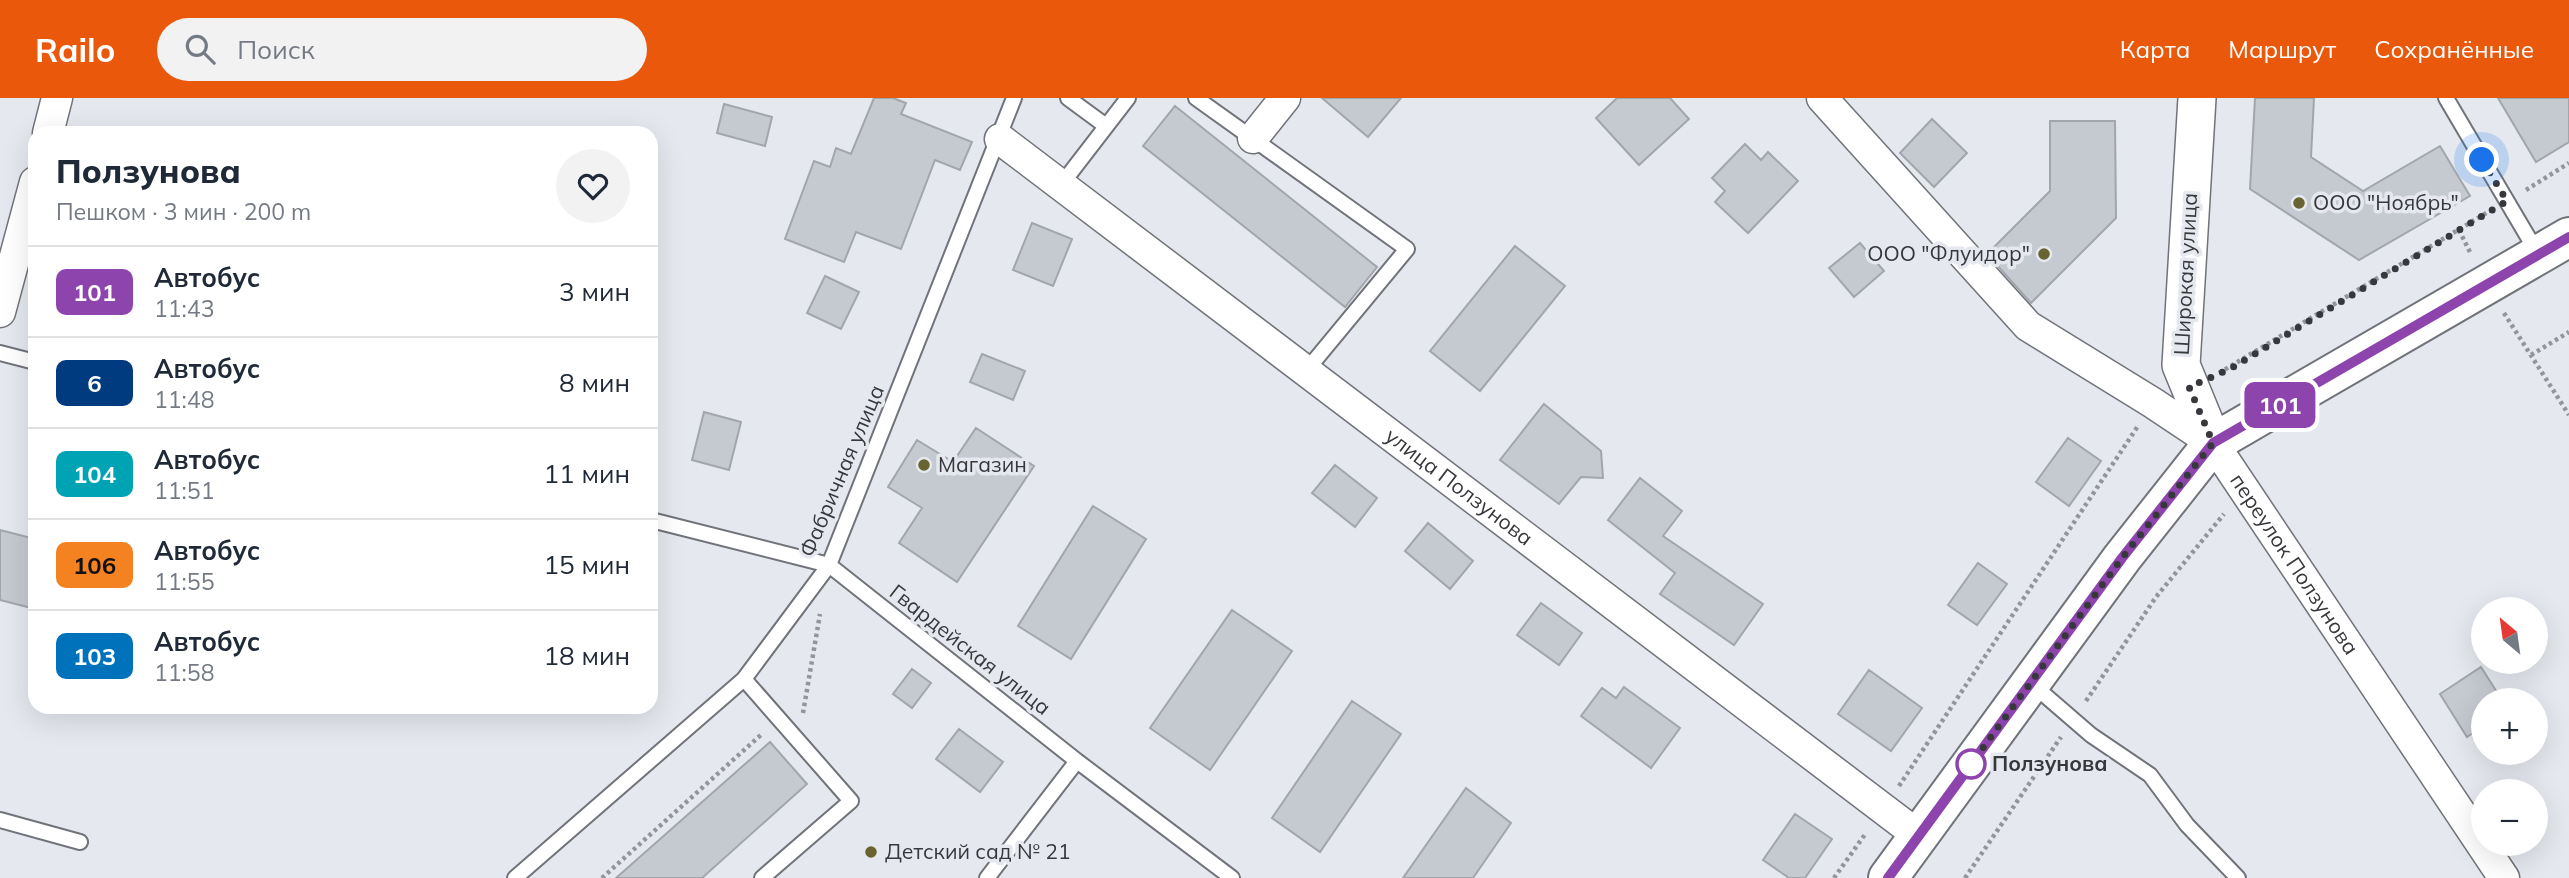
<!DOCTYPE html>
<html lang="ru">
<head>
<meta charset="utf-8">
<style>
	:root { --surface:#fff; --page:#f2f2f3; --text:#1f2937; --muted:#747a83; --line:#e0e1e3; --accent:#ea580c }
	body { margin:0; font-family:Mulish,sans-serif; background:var(--page); color:var(--text); height:100vh; display:flex; flex-direction:column; font-size:26px; white-space:nowrap }
	* { box-sizing:border-box; margin:0 }
	p { font-size:23px; color:var(--muted) }
	.icon { flex:none; width:38px; height:38px; fill:none; stroke:currentColor; stroke-width:2; stroke-linecap:round; stroke-linejoin:round }
	.map { position:relative; flex:1; overflow:hidden }
	.panel { position:absolute; left:28px; top:28px; width:630px; height:588px; display:flex; flex-direction:column; background:var(--surface); border-radius:21px; box-shadow:0 7px 28px #0002 }
	.panel>* { flex:none }
	.badge { padding:0 14px; border-radius:10px; font-size:24px; line-height:46px }
	.needle { width:46px; rotate:331deg }
	.buttons { position:absolute; left:2471px; top:499px; display:grid; gap:14px }
	.buttons a { display:grid; place-items:center; width:77px; height:77px; border-radius:50%; background:var(--surface); box-shadow:0 7px 28px #0002; font-size:35px }
	.you { position:absolute; width:35px; height:35px; margin:-18px; border:5px solid #fff; border-radius:50%; background:#1a73e8; box-shadow:0 0 0 10px #1a73e833 }
	.map>.badge { position:absolute; translate:-50% -50%; box-shadow:0 0 0 4px #fff }
	.round { display:grid; place-items:center; flex:none; width:74px; height:74px; border-radius:37px; background:var(--page) }
	.head { display:flex; align-items:center; justify-content:space-between; height:119px; padding:0 28px }
	h1 { font-size:33px; font-weight:800; line-height:52px }
	ul { padding:0; list-style:none }
	li { display:flex; align-items:center; gap:21px; height:91px; padding:0 28px; border-top:2px solid var(--line) }
	li div { flex:1 }
	li b { display:block; font-size:26px }
	li em { font-style:normal }
	li .badge { min-width:77px; font-weight:700; text-align:center }
	header { display:flex; align-items:center; gap:42px; box-sizing:border-box; height:98px; padding:0 35px; background:var(--accent); color:#fff }
	header strong { font-size:33px }
	nav { display:flex; gap:38px; margin-inline-start:auto; font-size:24px }
	.search { width:490px; height:63px; background:var(--page); display:flex; align-items:center; gap:18px; box-sizing:border-box; padding:0 24px; border-radius:38px; color:var(--muted); font-size:26px }
	.map>svg:first-child { display:block }
	.building { fill:#c5c9d0; stroke:#a2a6ac; stroke-width:2 }
	.lines { fill:none; stroke-linecap:round; stroke-linejoin:round }
	.service-casing { stroke:#707379; stroke-width:18 }
	.minor-casing { stroke:#707379; stroke-width:33 }
	.tertiary-casing { stroke:#707379; stroke-width:40 }
	.secondary-casing { stroke:#707379; stroke-width:42 }
	.path { stroke:#93959a; stroke-width:4.5; stroke-dasharray:3.5 3.5; stroke-linecap:butt }
	.service { stroke:#fff; stroke-width:14 }
	.minor { stroke:#fff; stroke-width:30 }
	.tertiary { stroke:#fff; stroke-width:37 }
	.secondary { stroke:#fff; stroke-width:38 }
	.line-casing { stroke:#fff; stroke-width:16 }
	.line { stroke:#8e44ad; stroke-width:10 }
	.walk { stroke:#37383b; stroke-width:7; stroke-dasharray:0 12.6 }
	.poi-dot { fill:#686431; stroke:#e5e9ef; stroke-width:2.5 }
	.stop-dot { fill:#fff; stroke:#8e44ad; stroke-width:3.5 }
	.labels { text-anchor:middle; stroke-width:7; stroke-linejoin:round; paint-order:stroke }
	.poi-label { font-size:21px; fill:#37383b; stroke:#e5e9ef; text-anchor:start }
	.street-label { font-size:21px; fill:#37383b; stroke:#e5e9ef }
	.stop-label { font-size:21px; font-weight:bold; fill:#37383b; stroke:#e5e9ef; text-anchor:start }
</style>
</head>
<body>
<header>
<strong>Railo</strong>
<div class="search"><svg class="icon" aria-label="search" viewBox="0 0 24 24"><circle cx="10" cy="10" r="6"/><path d="M15 15l6 6"/></svg>Поиск</div>
<nav><a>Карта</a><a>Маршрут</a><a>Сохранённые</a></nav>
</header>
<div class="map">
<svg width="2569" height="780" viewBox="0 0 2569 780">
	<rect width="100%" height="100%" fill="#e5e9ef"/>
	<!-- building -->
	<path class="building" d="M874,0H893L906,5L901,16L972,44L960,72L935,62L901,151L856,134L844,164L785,141L814,63L830,69L836,50L851,56Z
		M1322,0H1401L1368,39Z
		M1617,0H1670L1689,21L1639,67L1596,20Z
		M2255,0H2314L2311,59L2363,93L2440,48L2470,98L2359,162L2250,91Z
		M2498,0H2569V44L2536,64Z
		M724,6L772,19L765,48L717,35Z
		M1175,8L1377,169L1345,209L1143,48Z
		M1932,21L1967,55L1934,89L1900,55Z
		M2050,23H2115L2116,120L2031,205L1987,156L2050,93Z
		M1745,46L1761,62L1768,54L1798,83L1748,135L1715,104L1725,93L1712,80Z
		M1032,125L1072,141L1053,188L1013,172Z
		M1860,145L1884,173L1854,199L1829,170Z
		M1515,148L1565,188L1480,293L1430,253Z
		M825,178L859,194L841,231L807,215Z
		M982,256L1025,273L1013,302L970,284Z
		M1544,306L1601,353L1603,380L1581,379L1559,406L1500,362Z
		M704,314L741,324L729,372L692,362Z
		M976,330L1034,368L957,484L899,445L922,410L888,389L917,342L953,364Z
		M2068,340L2101,363L2069,408L2036,384Z
		M1335,367L1377,400L1355,429L1312,395Z
		M1640,380L1682,413L1663,438L1763,506L1734,547L1660,496L1675,475L1608,422Z
		M1093,408L1146,441L1071,561L1018,528Z
		M1428,425L1473,463L1450,491L1405,453Z
		M0,432L35,441V511L0,502Z
		M1978,465L2007,486L1977,527L1948,507Z
		M1541,505L1582,535L1559,567L1517,537Z
		M1232,512L1292,553L1210,672L1150,630Z
		M2481,569L2502,602H2483V628L2467,639L2440,596Z
		M912,571L931,585L912,610L893,596Z
		M1869,572L1922,610L1891,653L1838,616Z
		M1624,589L1680,630L1651,670L1581,618L1602,590L1616,600Z
		M1352,603L1401,636L1320,754L1272,720Z
		M959,631L1003,664L980,694L936,661Z
		M770,644L807,686L702,780H616Z
		M1466,690L1511,725L1473,780H1403Z
		M1795,716L1832,741L1805,780H1789L1763,762Z"/>
	<g class="lines">
		<!-- service casing -->
		<g class="service-casing">
			<path id="service" d="M1068,0L1106,28
				M1196,0L1407,151L1306,273
				M2446,0L2538,156
				M1061,87L1128,0
				M0,255L35,264
				M651,422L829,467L1077,663L1232,780
				M744,581L851,703L762,780
				M2032,586L2091,637L2150,677L2187,727L2238,780
				M0,722L80,744
				M515,780L744,581L829,467L1014,0
				M987,780L1077,663"/>
		</g>
		<!-- minor casing -->
		<g class="minor-casing">
			<g id="minor">
				<path id="s1" d="M1822,0L2028,228L2153,305L2213,345L2504,780"/>
				<path d="M48,35L57,0"/>
				<path d="M1253,40L1285,0"/>
				<path id="s2" d="M1000,41L1919,738"/>
				<path d="M0,214L35,84"/>
			</g>
		</g>
		<!-- tertiary casing -->
		<g class="tertiary-casing">
			<path id="tertiary" d="M2197,0L2181,267L2213,345"/>
		</g>
		<!-- secondary casing -->
		<g class="secondary-casing">
			<path id="secondary" d="M1888,780L2122,460L2213,345L2569,139"/>
		</g>
		<!-- path -->
		<path class="path" d="M2526,92L2569,65
			M2459,132L2471,156
			M2504,215L2569,317
			M2531,257L2569,234
			M2219,275L2488,114
			M2086,603L2156,499L2224,416
			M803,615L820,516
			M1899,688L2138,328
			M602,780L763,635
			M1834,780L1866,735
			M1965,780L2061,639"/>
		<!-- service -->
		<use href="#service" class="service"/>
		<!-- minor -->
		<use href="#minor" class="minor"/>
		<!-- tertiary -->
		<use href="#tertiary" class="tertiary"/>
		<!-- secondary -->
		<use href="#secondary" class="secondary"/>
	</g>
	<g class="lines">
		<!-- line casing -->
		<g class="line-casing">
			<path id="line" d="M1888,780L2122,460L2213,345L2569,139"/>
		</g>
		<!-- line -->
		<use href="#line" class="line"/>
		<!-- walk -->
		<path class="walk" d="M1971,666L1966,673L2122,460L2213,345L2189,289L2230,271L2507,103L2482,62"/>
	</g>
	<!-- markers -->
	<g class="poi-dot">
		<circle cx="2299" cy="105" r="7"/>
		<circle cx="2044" cy="156" r="7"/>
		<circle cx="924" cy="367" r="7"/>
		<circle cx="871" cy="754" r="7"/>
	</g>
	<circle class="stop-dot" cx="1971" cy="666" r="14"/>
	<g class="labels">
		<!-- poi labels -->
		<g class="poi-label">
			<text x="2313" y="112">ООО "Ноябрь"</text>
			<text x="2030" y="163" text-anchor="end">ООО "Флуидор"</text>
			<text x="938" y="374">Магазин</text>
			<text x="885" y="761">Детский сад № 21</text>
		</g>
		<!-- street labels -->
		<g class="street-label">
			<text transform="translate(2186 176) rotate(-87)" y="7">Широкая улица</text>
			<text transform="translate(842 373) rotate(-67)" y="7">Фабричная улица</text>
			<text dy="7" stroke="none"><textPath href="#s2" startOffset="576">улица Ползунова</textPath></text>
			<text dy="7" stroke="none"><textPath href="#s1" startOffset="672">переулок Ползунова</textPath></text>
			<text transform="translate(970 552) rotate(38)" y="7">Гвардейская улица</text>
		</g>
		<!-- stop labels -->
		<g class="stop-label">
			<text x="1992" y="673">Ползунова</text>
		</g>
	</g>
</svg>
<div class="buttons">
<a><svg class="needle" viewBox="-14 -14 28 28"><path d="M0-13l5 13h-10z" fill="#e53935"/><path d="M0 13l5-13h-10z" fill="#747a83"/></svg></a>
<a>+</a>
<a>−</a>
</div>
<div class="you" style="left:2482px;top:62px"></div>
<b class="badge" style="left:2280px;top:307px;background:#8e44ad;color:#fff">101</b>
<section class="panel">
<div class="head"><div><h1>Ползунова</h1><p>Пешком · 3 мин · 200 m</p></div><a class="round"><svg class="icon" aria-label="heart" viewBox="0 0 24 24"><path d="M12 20l-8-8c-3-5 5-10 8-4 3-6 11-1 8 4z"/></svg></a></div>
<ul>
<li><span class="badge" style="background:#8e44ad;color:#fff">101</span><div><b>Автобус</b><p>11:43</p></div><em>3 мин</em></li>
<li><span class="badge" style="background:#003b80;color:#fff">6</span><div><b>Автобус</b><p>11:48</p></div><em>8 мин</em></li>
<li><span class="badge" style="background:#00a3b4;color:#fff">104</span><div><b>Автобус</b><p>11:51</p></div><em>11 мин</em></li>
<li><span class="badge" style="background:#f58220;color:#111">106</span><div><b>Автобус</b><p>11:55</p></div><em>15 мин</em></li>
<li><span class="badge" style="background:#0072bc;color:#fff">103</span><div><b>Автобус</b><p>11:58</p></div><em>18 мин</em></li>
</ul>
</section>
</div>
</body>
</html>
